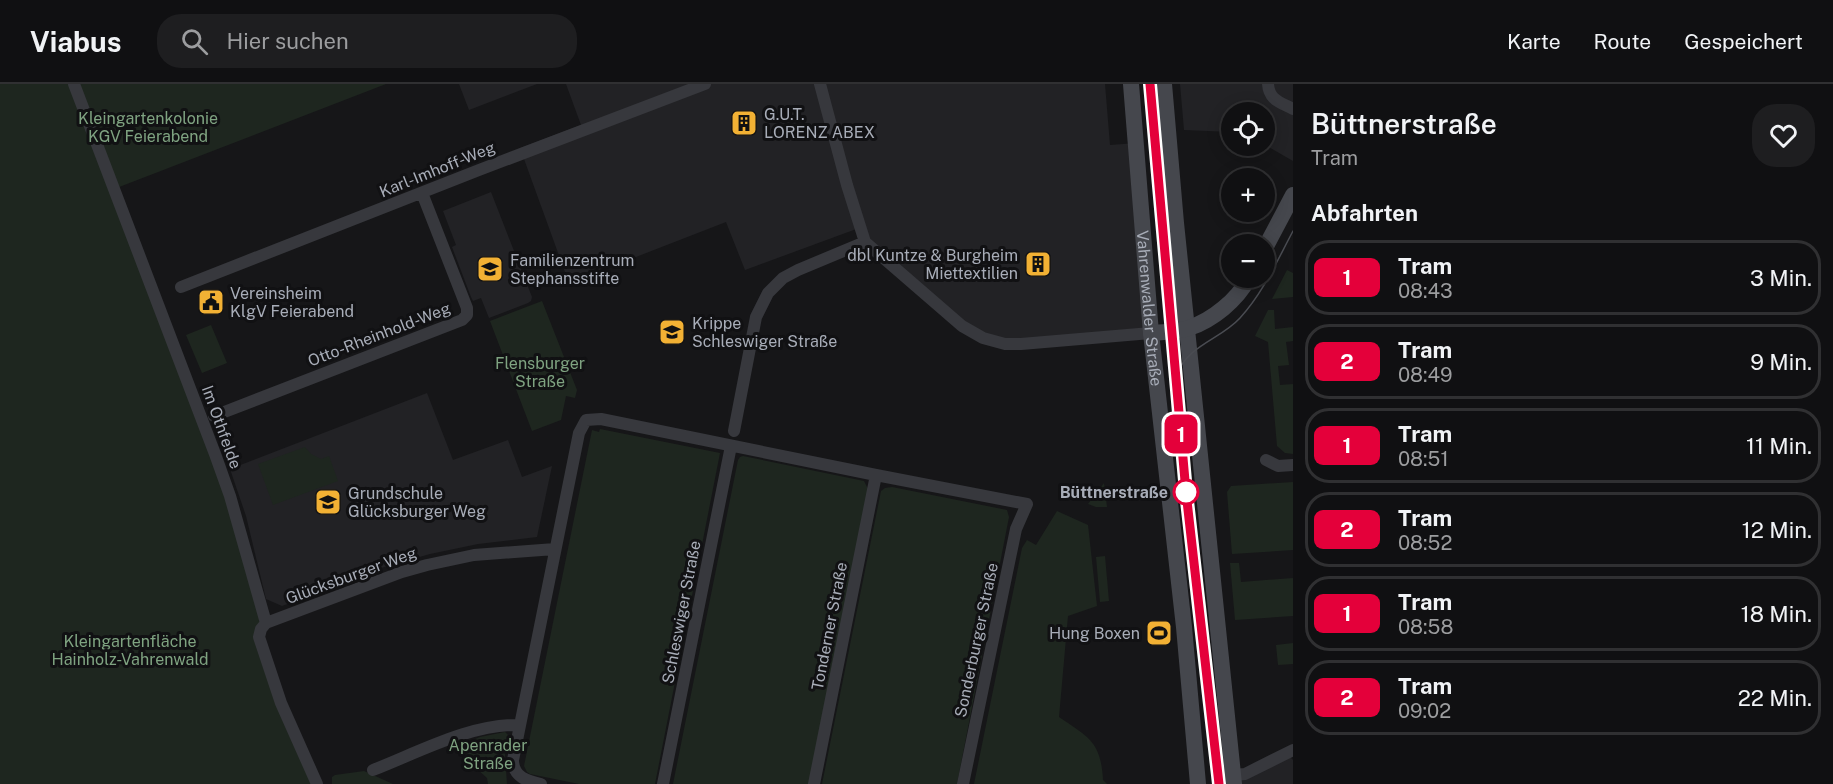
<!DOCTYPE html>
<html lang="de">
<head>
<meta charset="utf-8">
<style>
	:root { --surface:#101012; --page:#1e1e20; --text:#f1f3f6; --muted:#9c9d9f; --line:#303032 }
	body { margin:0; font-family:"Public Sans",sans-serif; background:var(--page); color:var(--text); height:100vh; display:flex; flex-direction:column; font-size:22px; white-space:nowrap }
	* { box-sizing:border-box; margin:0 }
	p { font-size:20px; color:var(--muted) }
	.icon { flex:none; width:33px; height:33px; fill:none; stroke:currentColor; stroke-width:2; stroke-linecap:round; stroke-linejoin:round }
	.map { position:relative; flex:1; overflow:hidden }
	.side { display:flex; flex-direction:column; background:var(--surface); width:540px }
	.side>* { flex:none }
	.badge { padding:0 12px; border-radius:9px; font-size:21px; line-height:39px }
	.controls { position:absolute; left:1221px; top:18px; display:grid; gap:12px }
	.controls a { display:grid; place-items:center; width:54px; height:54px; border-radius:50%; background:var(--surface); box-shadow:0 3px 15px #0003,0 0 0 2px var(--line); font-size:30px }
	.map>.badge { position:absolute; translate:-50% -50%; box-shadow:0 0 0 3px #fff }
	h2 { padding:0 18px; font-size:22px; line-height:54px }
	.round { display:grid; place-items:center; flex:none; width:63px; height:63px; border-radius:24px; background:var(--page) }
	.head { display:flex; align-items:center; justify-content:space-between; height:102px; padding:0 18px }
	h1 { font-size:28px; font-weight:600; line-height:45px }
	ul { padding:0; list-style:none }
	li { display:flex; align-items:center; gap:18px; height:75px; margin:0 12px 9px; padding:0 6px; border:3px solid var(--line); border-radius:24px }
	li div { flex:1 }
	li b { display:block; font-size:22px }
	li em { font-style:normal }
	li .badge { min-width:66px; font-weight:700; text-align:center }
	header { display:flex; align-items:center; gap:36px; box-sizing:border-box; height:84px; padding:0 30px; background:var(--surface); border-bottom:2px solid var(--line) }
	header strong { font-size:28px }
	nav { display:flex; gap:33px; margin-inline-start:auto; font-size:21px }
	.search { width:420px; height:54px; background:var(--page); display:flex; align-items:center; gap:15px; box-sizing:border-box; padding:0 21px; border-radius:24px; color:var(--muted); font-size:22px }
	main { display:flex; flex:1; min-height:0 }
	.map>svg:first-child { display:block }
	.built { fill:#222225 }
	.green { fill:#1e261f }
	.lines { fill:none; stroke-linecap:round; stroke-linejoin:round }
	.street { stroke:#37383d; stroke-width:12 }
	.secondary { stroke:#45474d; stroke-width:16 }
	.tram { stroke:#4a4c52; stroke-width:1.5 }
	.line-casing { stroke:#fff; stroke-width:14 }
	.line { stroke:#e4003a; stroke-width:9 }
	.stop-dot { fill:#fff; stroke:#e4003a; stroke-width:3 }
	.labels { text-anchor:middle; stroke-width:6; stroke-linejoin:round; paint-order:stroke }
	.poi-label { font-size:16px; fill:#a8adb8; stroke:#111113; text-anchor:start }
	.park-label { font-size:16px; fill:#7fa381; stroke:#111113 }
	.street-label { font-size:16px; fill:#a8adb8; stroke:#111113 }
	.stop-label { font-size:16px; font-weight:bold; fill:#a8adb8; stroke:#111113; text-anchor:end }
</style>
</head>
<body>
<header>
<strong>Viabus</strong>
<div class="search"><svg class="icon" aria-label="search" viewBox="0 0 24 24"><circle cx="10" cy="10" r="6"/><path d="M15 15l6 6"/></svg>Hier suchen</div>
<nav><a>Karte</a><a>Route</a><a>Gespeichert</a></nav>
</header>
<main>
<div class="map">
<svg width="1293" height="700" viewBox="0 0 1293 700">
	<rect width="100%" height="100%" fill="#161618"/>
	<!-- built -->
	<path class="built" d="M459,0H537L469,26Z
		M566,0H1105L1110,61L1136,59L1151,249L1021,260L983,254L918,204L859,144L745,186L726,138L569,199L520,64L581,41Z
		M1180,0H1293V77L1265,61L1264,28H1232L1231,48L1184,46Z
		M491,108L532,213L531,217L528,219L489,234L481,214L473,217L471,213L452,163L456,161L443,127Z
		M427,309L453,376L508,356L522,393L552,382L537,453L478,460L430,470L381,484L282,522L266,515L246,432L230,385Z
		M1289,672L1293,676V700H1234Z"/>
	<!-- green -->
	<path class="green" d="M0,0H386L114,105L203,337L266,539L260,553L317,700H0Z
		M1287,186L1293,189V213L1272,215Z
		M542,217L577,306L575,314L566,312L561,336L532,347L490,237Z
		M1268,226H1274L1275,245L1293,243V257L1286,258L1289,281L1278,282L1280,301L1293,300V370L1285,369L1277,362L1268,258L1255,252Z
		M211,241L227,279L202,289L186,251Z
		M600,345L720,369L655,700H579L530,690L527,688L524,682L592,346L599,348Z
		M305,363L311,370L321,375L329,372L338,397L273,421L258,380Z
		M743,372L864,397L868,405L809,700H673L738,376L740,373Z
		M1293,398V466L1232,470L1227,408L1231,402Z
		M1104,399L1107,423H1096L1088,420Z
		M892,403L1007,426L1009,433L957,700H822L881,407L885,404Z
		M1057,427L1088,441L1097,522L1068,532L1059,633C1088,653 1101,657 1103,696L1107,700H974L1022,464L1027,456L1036,461Z
		M1105,472L1109,517L1100,518L1096,473Z
		M1230,479H1239L1241,498L1293,494V532L1235,536Z
		M1293,559V580L1278,581L1276,561Z
		M505,648L509,652L505,671L507,700H488L487,694L454,664L480,653Z
		M364,687L393,700H332V693L335,691Z"/>
	<g class="lines">
		<!-- street -->
		<path class="street" d="M74,0L215,370L230,412L266,539
			M820,0L847,101L865,158L962,242L983,254L1005,260H1021L1151,249
			M1268,0C1269,16 1280,18 1293,25
			M181,203L479,86L705,0
			M214,332L462,236L467,231V224L422,109
			M734,347L756,233L768,209L783,194L798,186L865,158
			M1266,376L1278,382L1293,381
			M373,686C417,669 472,639 520,641
			M1233,691L1245,690L1293,666
			M317,700L281,619L259,553L261,545L266,539L402,488L427,481L474,471L555,465
			M541,700C527,697 513,693 513,676L579,349L586,336L601,335L876,391L1027,420L1016,445L963,700
			M663,700L731,362
			M814,700L876,391"/>
		<!-- secondary -->
		<g class="secondary">
			<path id="s1" d="M1131,0L1151,249L1184,543L1198,700"/>
			<path d="M1164,0L1176,139L1234,700"/>
			<path d="M1264,166L1293,111"/>
			<path d="M1151,249C1164,248 1177,248 1189,244C1213,236 1237,216 1249,194"/>
		</g>
		<!-- tram -->
		<path class="tram" d="M1150,0L1186,408L1219,700
			M1176,292C1187,261 1220,256 1240,234C1263,209 1277,177 1293,147"/>
	</g>
	<g class="lines">
		<!-- line casing -->
		<g class="line-casing">
			<path id="line" d="M1150,0L1186,408L1219,700"/>
		</g>
		<!-- line -->
		<use href="#line" class="line"/>
	</g>
	<!-- icons -->
	<defs>
		<g id="building-square" transform="scale(1.35)"><rect x="-9" y="-9" width="18" height="18" rx="4" fill="#f2b134" stroke="#111113"/><path d="M-4-6H4V6H1V3H-1V6H-4ZM-2.5-4.3h1.7v1.8h-1.7ZM.8-4.3h1.7v1.8H.8ZM-2.5-1h1.7V.8h-1.7ZM.8-1h1.7V.8H.8Z" fill="#111"/></g>
		<g id="school-square" transform="scale(1.35)"><rect x="-9" y="-9" width="18" height="18" rx="4" fill="#f2b134" stroke="#111113"/><path d="M0-5L7-2L0 1L-7-2ZM-4 1L0 2.5L4 1V4Q0 6-4 4Z" fill="#111"/></g>
		<g id="civic-square" transform="scale(1.35)"><rect x="-9" y="-9" width="18" height="18" rx="4" fill="#f2b134" stroke="#111113"/><path d="M-.6-6.5H3V-4.5H.6V-3L4-1V1h2V6H-6V1h2V-1L-.6-3ZM-1.2 2.5V6h2.4V2.5Z" fill="#111"/></g>
		<g id="stadium-square" transform="scale(1.35)"><rect x="-9" y="-9" width="18" height="18" rx="4" fill="#f2b134" stroke="#111113"/><path d="M0-5a6.5 5 0 1 0 0 10a6.5 5 0 1 0 0-10ZM-3.5-1.8h7v3.6h-7Z" fill="#111"/></g>
	</defs>
	<g fill-rule="evenodd">
		<use href="#building-square" x="744" y="39"/>
		<use href="#building-square" x="1038" y="180"/>
		<use href="#school-square" x="490" y="185"/>
		<use href="#civic-square" x="211" y="218"/>
		<use href="#school-square" x="672" y="248"/>
		<use href="#school-square" x="328" y="418"/>
		<use href="#stadium-square" x="1159" y="549"/>
	</g>
	<!-- markers -->
	<circle class="stop-dot" cx="1186" cy="408" r="12"/>
	<g class="labels">
		<!-- poi labels -->
		<g class="poi-label">
			<text x="764" y="36">G.U.T.<tspan x="764" dy="18">LORENZ ABEX</tspan></text>
			<text x="1018" y="177" text-anchor="end">dbl Kuntze &amp; Burgheim<tspan x="1018" dy="18">Miettextilien</tspan></text>
			<text x="510" y="182">Familienzentrum<tspan x="510" dy="18">Stephansstifte</tspan></text>
			<text x="230" y="215">Vereinsheim<tspan x="230" dy="18">KlgV Feierabend</tspan></text>
			<text x="692" y="245">Krippe<tspan x="692" dy="18">Schleswiger Straße</tspan></text>
			<text x="348" y="415">Grundschule<tspan x="348" dy="18">Glücksburger Weg</tspan></text>
			<text x="1140" y="555" text-anchor="end">Hung Boxen</text>
		</g>
		<!-- park labels -->
		<g class="park-label">
			<text x="148" y="40">Kleingartenkolonie<tspan x="148" dy="18">KGV Feierabend</tspan></text>
			<text x="540" y="285">Flensburger<tspan x="540" dy="18">Straße</tspan></text>
			<text x="130" y="563">Kleingartenfläche<tspan x="130" dy="18">Hainholz-Vahrenwald</tspan></text>
			<text x="488" y="667">Apenrader<tspan x="488" dy="18">Straße</tspan></text>
		</g>
		<!-- street labels -->
		<g class="street-label">
			<text transform="translate(437 85) rotate(-22)" y="6">Karl-Imhoff-Weg</text>
			<text dy="6" stroke="none"><textPath href="#s1" startOffset="225">Vahrenwalder Straße</textPath></text>
			<text transform="translate(379 250) rotate(-21)" y="6">Otto-Rheinhold-Weg</text>
			<text transform="translate(222 343) rotate(70)" y="6">Im Othfelde</text>
			<text transform="translate(351 491) rotate(-20)" y="6">Glücksburger Weg</text>
			<text transform="translate(681 528) rotate(-79)" y="6">Schleswiger Straße</text>
			<text transform="translate(829 542) rotate(-79)" y="6">Tonderner Straße</text>
			<text transform="translate(976 556) rotate(-78)" y="6">Sonderburger Straße</text>
		</g>
		<!-- stop labels -->
		<g class="stop-label">
			<text x="1168" y="414">Büttnerstraße</text>
		</g>
	</g>
</svg>
<div class="controls">
<a><svg class="icon" aria-label="locate" viewBox="0 0 24 24"><circle cx="12" cy="12" r="6"/><path d="M12 2v4M12 18v4M2 12h4M18 12h4"/></svg></a>
<a>+</a>
<a>−</a>
</div>
<b class="badge" style="left:1181px;top:350px;background:#e4003a;color:#fff">1</b>
</div>
<section class="side">
<div class="head"><div><h1>Büttnerstraße</h1><p>Tram</p></div><a class="round"><svg class="icon" aria-label="heart" viewBox="0 0 24 24"><path d="M12 20l-8-8c-3-5 5-10 8-4 3-6 11-1 8 4z"/></svg></a></div>
<h2>Abfahrten</h2>
<ul>
<li><span class="badge" style="background:#e4003a;color:#fff">1</span><div><b>Tram</b><p>08:43</p></div><em>3 Min.</em></li>
<li><span class="badge" style="background:#e4003a;color:#fff">2</span><div><b>Tram</b><p>08:49</p></div><em>9 Min.</em></li>
<li><span class="badge" style="background:#e4003a;color:#fff">1</span><div><b>Tram</b><p>08:51</p></div><em>11 Min.</em></li>
<li><span class="badge" style="background:#e4003a;color:#fff">2</span><div><b>Tram</b><p>08:52</p></div><em>12 Min.</em></li>
<li><span class="badge" style="background:#e4003a;color:#fff">1</span><div><b>Tram</b><p>08:58</p></div><em>18 Min.</em></li>
<li><span class="badge" style="background:#e4003a;color:#fff">2</span><div><b>Tram</b><p>09:02</p></div><em>22 Min.</em></li>
</ul>
</section>
</main>
</body>
</html>
